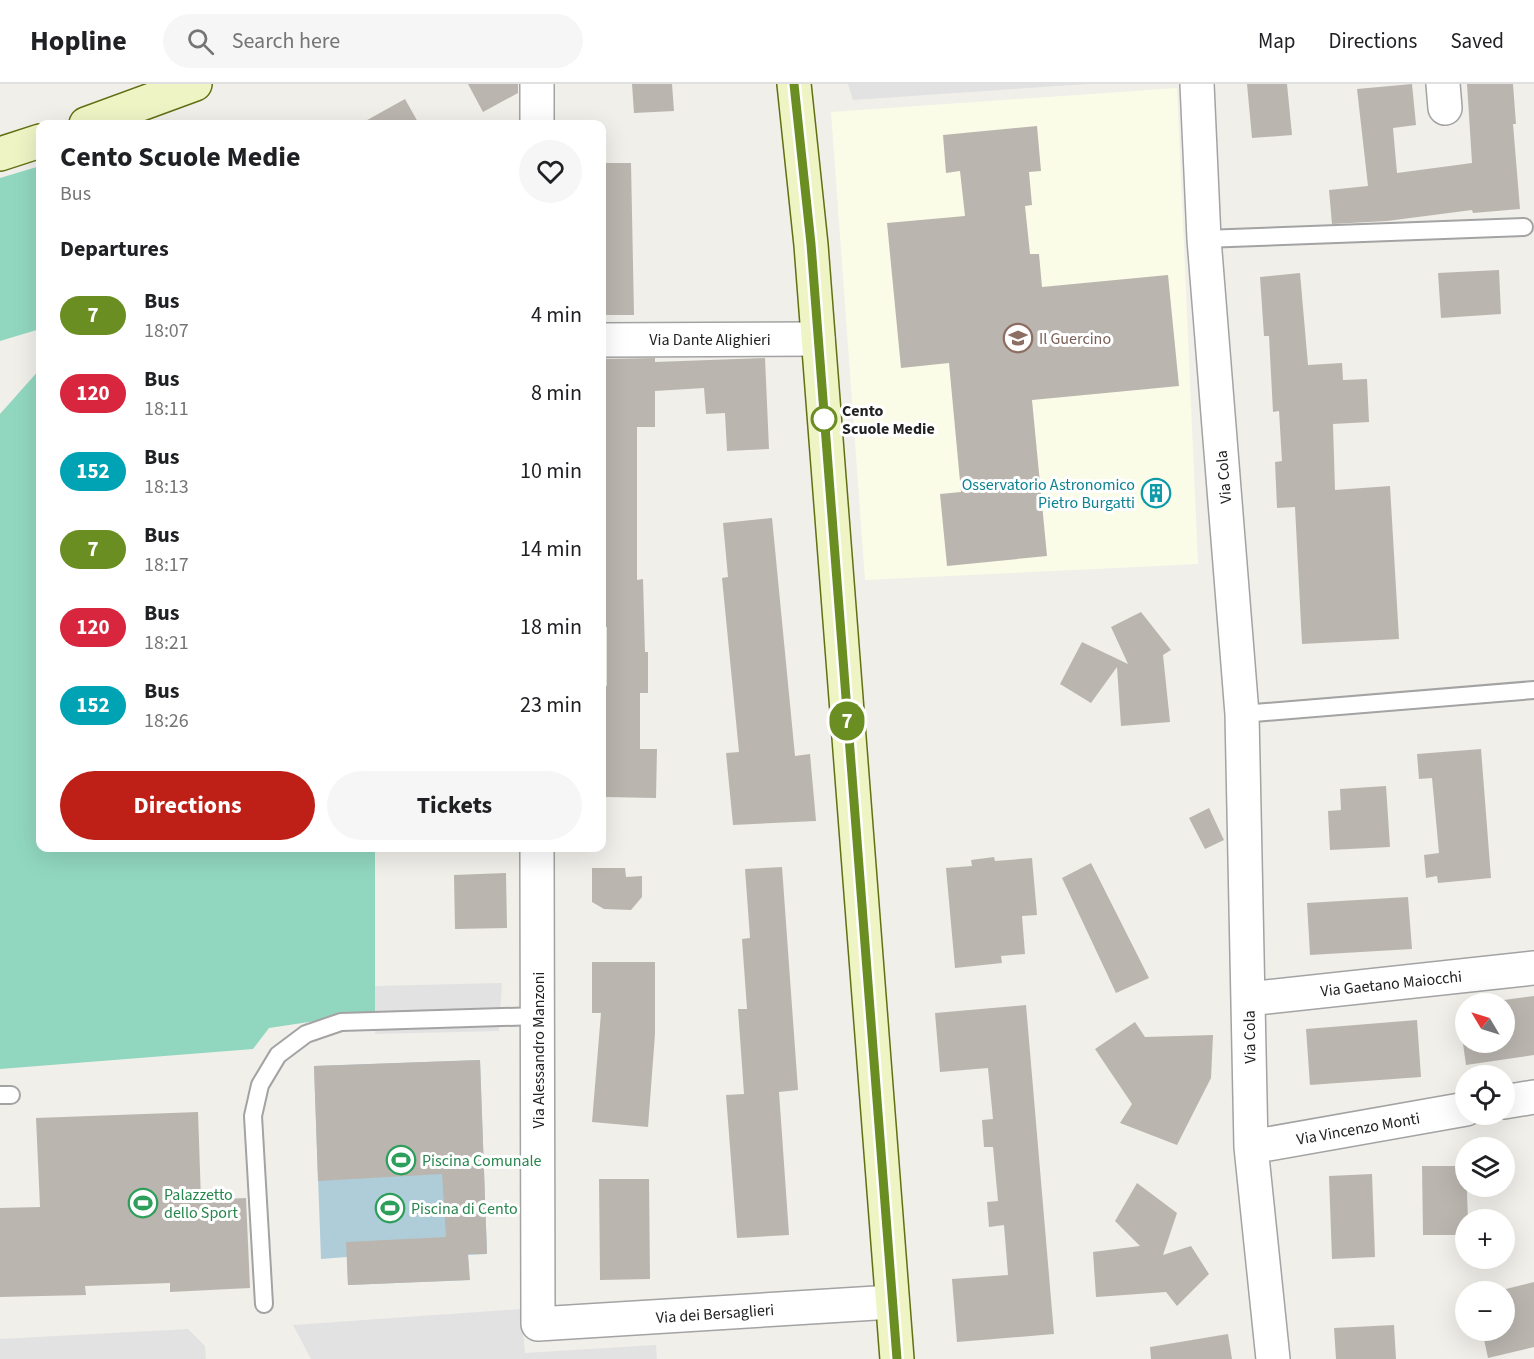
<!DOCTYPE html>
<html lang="en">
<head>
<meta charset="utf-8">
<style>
	:root { --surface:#fff; --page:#f6f6f6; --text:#202124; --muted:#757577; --line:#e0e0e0; --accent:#be1f16 }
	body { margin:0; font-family:"Source Sans 3",sans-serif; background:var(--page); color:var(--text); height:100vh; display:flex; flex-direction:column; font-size:22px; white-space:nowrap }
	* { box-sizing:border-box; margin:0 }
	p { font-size:20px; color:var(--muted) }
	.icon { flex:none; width:33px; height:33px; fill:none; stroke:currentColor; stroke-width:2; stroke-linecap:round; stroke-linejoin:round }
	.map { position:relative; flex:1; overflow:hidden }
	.details { position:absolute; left:36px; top:36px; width:570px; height:732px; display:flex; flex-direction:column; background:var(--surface); border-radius:12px; box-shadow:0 6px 24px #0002 }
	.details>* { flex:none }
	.badge { padding:0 12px; border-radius:20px; font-size:21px; line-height:39px }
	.needle { width:39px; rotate:308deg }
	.buttons { position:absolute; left:1455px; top:909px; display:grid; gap:12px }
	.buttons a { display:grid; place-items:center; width:60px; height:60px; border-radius:50%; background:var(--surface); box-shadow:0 6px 24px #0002; font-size:30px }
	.map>.badge { position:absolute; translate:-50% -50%; box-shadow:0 0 0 3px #fff }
	h2 { padding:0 24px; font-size:22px; line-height:54px }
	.round { display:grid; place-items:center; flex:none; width:63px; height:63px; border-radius:32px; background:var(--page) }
	.overview { display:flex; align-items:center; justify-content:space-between; height:102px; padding:0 24px }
	h1 { font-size:28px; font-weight:700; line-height:45px }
	.primary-button { display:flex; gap:12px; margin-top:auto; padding:12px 24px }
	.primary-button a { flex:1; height:69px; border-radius:36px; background:var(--accent); color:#fff; font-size:24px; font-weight:700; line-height:69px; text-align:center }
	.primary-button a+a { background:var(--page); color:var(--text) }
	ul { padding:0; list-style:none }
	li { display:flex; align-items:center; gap:18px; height:78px; padding:0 24px }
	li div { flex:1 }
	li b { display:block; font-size:22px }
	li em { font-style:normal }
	li .badge { min-width:66px; font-weight:700; text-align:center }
	header { display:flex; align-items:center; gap:36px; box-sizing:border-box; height:84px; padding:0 30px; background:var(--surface); border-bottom:2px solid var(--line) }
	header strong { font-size:28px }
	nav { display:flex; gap:33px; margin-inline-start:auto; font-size:21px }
	.search { width:420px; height:54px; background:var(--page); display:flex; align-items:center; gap:15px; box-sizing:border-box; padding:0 21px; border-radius:33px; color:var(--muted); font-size:22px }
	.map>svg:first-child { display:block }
	.education { fill:#fbfce7 }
	.pitch { fill:#91d7c0 }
	.parking { fill:#e2e2e2 }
	.water { fill:#afcdd9 }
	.building { fill:#bab5af }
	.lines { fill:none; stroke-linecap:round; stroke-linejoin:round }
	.lane-casing { stroke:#a3a3a3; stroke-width:20 }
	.street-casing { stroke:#a3a3a3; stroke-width:36 }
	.secondary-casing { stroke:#617011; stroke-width:36 }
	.lane { stroke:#fff; stroke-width:16 }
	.street { stroke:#fff; stroke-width:33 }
	.secondary { stroke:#eff4c5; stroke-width:33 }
	.line-casing { stroke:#fff; stroke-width:14 }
	.line { stroke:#6b8e23; stroke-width:9 }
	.stop-dot { fill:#fff; stroke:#6b8e23; stroke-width:3 }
	.labels { text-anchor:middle; stroke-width:6; stroke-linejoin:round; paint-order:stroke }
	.education-label { font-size:16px; fill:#785e54; stroke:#fff; text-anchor:start }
	.street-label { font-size:16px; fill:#222; stroke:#fff }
	.stop-label { font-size:16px; font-weight:bold; fill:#222; stroke:#fff; text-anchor:start }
	.culture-label { font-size:16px; fill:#0d838f; stroke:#fff; text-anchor:end }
	.leisure-label { font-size:16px; fill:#27864d; stroke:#fff; text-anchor:start }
</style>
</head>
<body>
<header>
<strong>Hopline</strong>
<div class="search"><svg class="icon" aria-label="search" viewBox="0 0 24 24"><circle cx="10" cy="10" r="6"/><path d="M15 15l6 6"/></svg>Search here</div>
<nav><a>Map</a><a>Directions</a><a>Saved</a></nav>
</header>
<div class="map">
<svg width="1534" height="1275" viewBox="0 0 1534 1275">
	<rect width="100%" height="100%" fill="#f1efea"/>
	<!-- education -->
	<path class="education" d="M1177,4L1198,480L865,496L831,28Z"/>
	<!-- pitch -->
	<path class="pitch" d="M40,82V245L0,257V94Z
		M40,285V764H375V928L269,944L253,965L0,985V330Z"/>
	<!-- parking -->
	<path class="parking" d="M848,0H1087L853,16Z
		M502,899L499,947L375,950V902Z
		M521,1225L525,1269L656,1261L657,1275H311L293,1241Z
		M188,1245L205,1262L206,1275H0V1255Z"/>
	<!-- water -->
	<path class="water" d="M480,976L487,1170L468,1171L469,1196L348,1201L347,1173L321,1175L314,982Z"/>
	<!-- building -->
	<path class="building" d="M468,0H518V9L483,28Z
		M632,0H672L674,27L634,29Z
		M1247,0H1287L1292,51L1252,54Z
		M1412,0L1416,41L1393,44L1397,89L1472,79L1467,0H1513L1516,40H1513L1520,125L1473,129L1472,126L1387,137L1332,140L1329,106L1368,102L1357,5Z
		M405,15L419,40H360Z
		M1037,42L1041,87L1029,88L1032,121L1025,122L1030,170H1039L1042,203L1168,191L1179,302L1032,316L1047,472L947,482L940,410L961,408L949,279L901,284L887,139L965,132L960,87L946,89L943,51Z
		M602,79H631L634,231H602Z
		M1499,186L1501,230L1441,234L1438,189Z
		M1300,189L1308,281L1342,279L1343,296L1367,295L1369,338L1333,340L1335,406L1390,402L1399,555L1302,560L1295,423L1277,424L1275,378L1282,377L1279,327L1273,328L1269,252H1264L1260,193Z
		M655,274V278L765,274L769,365L727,367L725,329L706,330L704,304L655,307V343H637V496L643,495L645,568H648V609H640V665H657L656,714L605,713L606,633H602V603L607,602V543H602V275Z
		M1142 409a14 14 0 1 1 28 0a14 14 0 1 1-28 0Z
		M772,434L795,672L810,670L816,737L733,741L726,669L739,668L722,494L728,493L723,439Z
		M1141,528L1171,566L1163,571L1170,638L1121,642L1117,583L1091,619L1060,600L1082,558L1128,580L1111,543Z
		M1481,665L1491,794L1438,799L1437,792L1426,794L1424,771L1439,769L1432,694L1419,695L1417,670Z
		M1386,702L1390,763L1330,766L1328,727L1341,726L1340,705Z
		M1209,724L1224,756L1205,765L1189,734Z
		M994,773L995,777L1032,774L1037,831L1022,832L1025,870L1001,872L1002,879L955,884L946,784L972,782L971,776Z
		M1091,779L1149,894L1116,909L1062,794Z
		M782,783L798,1006L779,1008L789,1151L737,1154L726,1011L744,1010L738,925H747L742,855L750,854L745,785Z
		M592,784H625L626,793L642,792V813L631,826L604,825L592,818Z
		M506,789L507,844L455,845L454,791Z
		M1408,813L1412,865L1310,871L1307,819Z
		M592,878H655V950L648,1043L592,1038L601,929H592Z
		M1534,912V971L1466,981L1459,931L1466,930V958H1504V916Z
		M1026,921L1054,1250L957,1258L952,1195L1008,1191L1004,1141L989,1143L987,1118L998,1117L993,1063H984L982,1036L993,1035L988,984L940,988L935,929Z
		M1417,936L1421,993L1310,1001L1306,945Z
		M1135,938L1145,953L1213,951L1211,994L1177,1061L1120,1039L1132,1020L1095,965Z
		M480,976L487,1170H468L470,1196L348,1201L346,1158L446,1153L442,1090L318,1097L314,982Z
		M198,1028L201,1116L246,1114L250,1204L170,1208V1199L85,1202L86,1211L0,1213V1124L40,1123L36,1034Z
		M1422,1082H1466L1468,1136H1466V1151H1423Z
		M1372,1090L1375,1173L1332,1175L1329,1092Z
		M599,1095H649L650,1195L600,1196Z
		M1137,1099L1177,1129L1163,1171L1191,1162L1209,1190L1177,1222L1166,1208L1096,1213L1093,1168L1140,1162L1115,1137Z
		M1534,1198V1263L1488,1274L1482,1246H1504V1208H1494Z
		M1394,1241L1396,1275H1336L1334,1244Z
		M1228,1250L1232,1275H1151L1150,1263Z"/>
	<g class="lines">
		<!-- lane casing -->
		<g class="lane-casing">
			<path id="lane" d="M1204,155L1524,143
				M1242,630L1534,606
				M0,1011H11
				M264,1220L253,1032L260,1001L278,971L306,950L341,938L538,932"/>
		</g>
		<!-- street casing -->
		<g class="street-casing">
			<path id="street" d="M537,0V40
				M1197,0L1204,155L1242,630L1251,1063L1273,1275
				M1443,0L1445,24
				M602,256L818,255
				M537,764L538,1240L892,1218
				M1248,915L1534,884
				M1504,1018L1534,1013
				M1251,1063L1466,1025"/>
		</g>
		<!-- secondary casing -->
		<g class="secondary-casing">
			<path id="secondary" d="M794,0L811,161L897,1275
				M86,40L195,0
				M0,70L40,57"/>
		</g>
		<!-- lane -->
		<use href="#lane" class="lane"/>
		<!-- street -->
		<use href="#street" class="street"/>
		<!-- secondary -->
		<use href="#secondary" class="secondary"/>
	</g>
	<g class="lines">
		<!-- line casing -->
		<g class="line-casing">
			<path id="line" d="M794,0L811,160L897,1275"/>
		</g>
		<!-- line -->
		<use href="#line" class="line"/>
	</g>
	<!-- icons -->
	<defs>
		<g id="school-ring" transform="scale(1.5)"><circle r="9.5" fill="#fff" stroke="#8d6e63" stroke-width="1.5"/><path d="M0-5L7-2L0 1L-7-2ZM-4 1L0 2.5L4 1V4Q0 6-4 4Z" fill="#8d6e63"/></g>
		<g id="building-ring" transform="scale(1.5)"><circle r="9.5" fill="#fff" stroke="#0f9aa8" stroke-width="1.5"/><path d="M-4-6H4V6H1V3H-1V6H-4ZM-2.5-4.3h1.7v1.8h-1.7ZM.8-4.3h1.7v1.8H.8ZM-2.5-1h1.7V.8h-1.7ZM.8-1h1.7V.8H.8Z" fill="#0f9aa8"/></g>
		<g id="stadium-ring" transform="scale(1.5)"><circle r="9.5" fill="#fff" stroke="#2e9e5b" stroke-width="1.5"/><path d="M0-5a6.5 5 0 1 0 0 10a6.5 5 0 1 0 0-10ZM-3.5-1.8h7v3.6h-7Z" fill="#2e9e5b"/></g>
	</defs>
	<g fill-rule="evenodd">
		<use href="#school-ring" x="1018" y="254"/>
		<use href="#building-ring" x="1156" y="409"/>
		<use href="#stadium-ring" x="401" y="1076"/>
		<use href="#stadium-ring" x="143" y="1119"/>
		<use href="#stadium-ring" x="390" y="1124"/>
	</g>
	<!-- markers -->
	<circle class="stop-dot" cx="824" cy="335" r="12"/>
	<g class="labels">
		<!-- education labels -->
		<g class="education-label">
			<text x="1039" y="260">Il Guercino</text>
		</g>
		<!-- street labels -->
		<g class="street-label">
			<text x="710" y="261">Via Dante Alighieri</text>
			<text transform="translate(1223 393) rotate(-95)" y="6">Via Cola</text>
			<text transform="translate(1391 899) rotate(-6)" y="6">Via Gaetano Maiocchi</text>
			<text transform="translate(1249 953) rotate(-91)" y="6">Via Cola</text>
			<text transform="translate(538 966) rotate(-90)" y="6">Via Alessandro Manzoni</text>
			<text transform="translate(1358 1044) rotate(-10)" y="6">Via Vincenzo Monti</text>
			<text transform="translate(715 1229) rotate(-4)" y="6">Via dei Bersaglieri</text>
		</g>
		<!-- stop labels -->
		<g class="stop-label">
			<text x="842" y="332">Cento<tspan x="842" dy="18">Scuole Medie</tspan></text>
		</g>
		<!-- culture labels -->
		<g class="culture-label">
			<text x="1135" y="406">Osservatorio Astronomico<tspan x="1135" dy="18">Pietro Burgatti</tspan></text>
		</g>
		<!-- leisure labels -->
		<g class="leisure-label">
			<text x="422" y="1082">Piscina Comunale</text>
			<text x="164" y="1116">Palazzetto<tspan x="164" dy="18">dello Sport</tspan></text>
			<text x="411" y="1130">Piscina di Cento</text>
		</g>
	</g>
</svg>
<div class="buttons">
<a><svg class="needle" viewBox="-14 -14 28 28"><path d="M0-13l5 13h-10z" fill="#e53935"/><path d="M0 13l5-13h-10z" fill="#757577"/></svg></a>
<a><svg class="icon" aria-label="locate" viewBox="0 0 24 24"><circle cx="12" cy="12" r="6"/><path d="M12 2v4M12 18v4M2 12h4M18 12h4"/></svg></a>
<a><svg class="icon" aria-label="layers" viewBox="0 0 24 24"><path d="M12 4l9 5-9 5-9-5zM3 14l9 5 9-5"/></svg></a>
<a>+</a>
<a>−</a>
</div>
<b class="badge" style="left:847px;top:637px;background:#6b8e23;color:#fff">7</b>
<section class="details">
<div class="overview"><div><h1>Cento Scuole Medie</h1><p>Bus</p></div><a class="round"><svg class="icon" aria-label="heart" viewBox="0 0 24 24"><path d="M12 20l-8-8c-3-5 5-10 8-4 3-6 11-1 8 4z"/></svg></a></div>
<h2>Departures</h2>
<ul>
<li><span class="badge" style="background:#6b8e23;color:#fff">7</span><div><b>Bus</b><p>18:07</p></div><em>4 min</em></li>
<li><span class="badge" style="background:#d7263d;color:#fff">120</span><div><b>Bus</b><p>18:11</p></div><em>8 min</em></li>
<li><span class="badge" style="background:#00a3b4;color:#fff">152</span><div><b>Bus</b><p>18:13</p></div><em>10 min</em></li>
<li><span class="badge" style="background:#6b8e23;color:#fff">7</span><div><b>Bus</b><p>18:17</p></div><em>14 min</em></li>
<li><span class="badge" style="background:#d7263d;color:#fff">120</span><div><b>Bus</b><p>18:21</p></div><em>18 min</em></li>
<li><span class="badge" style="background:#00a3b4;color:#fff">152</span><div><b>Bus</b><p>18:26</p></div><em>23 min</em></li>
</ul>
<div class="primary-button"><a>Directions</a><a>Tickets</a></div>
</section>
</div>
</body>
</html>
